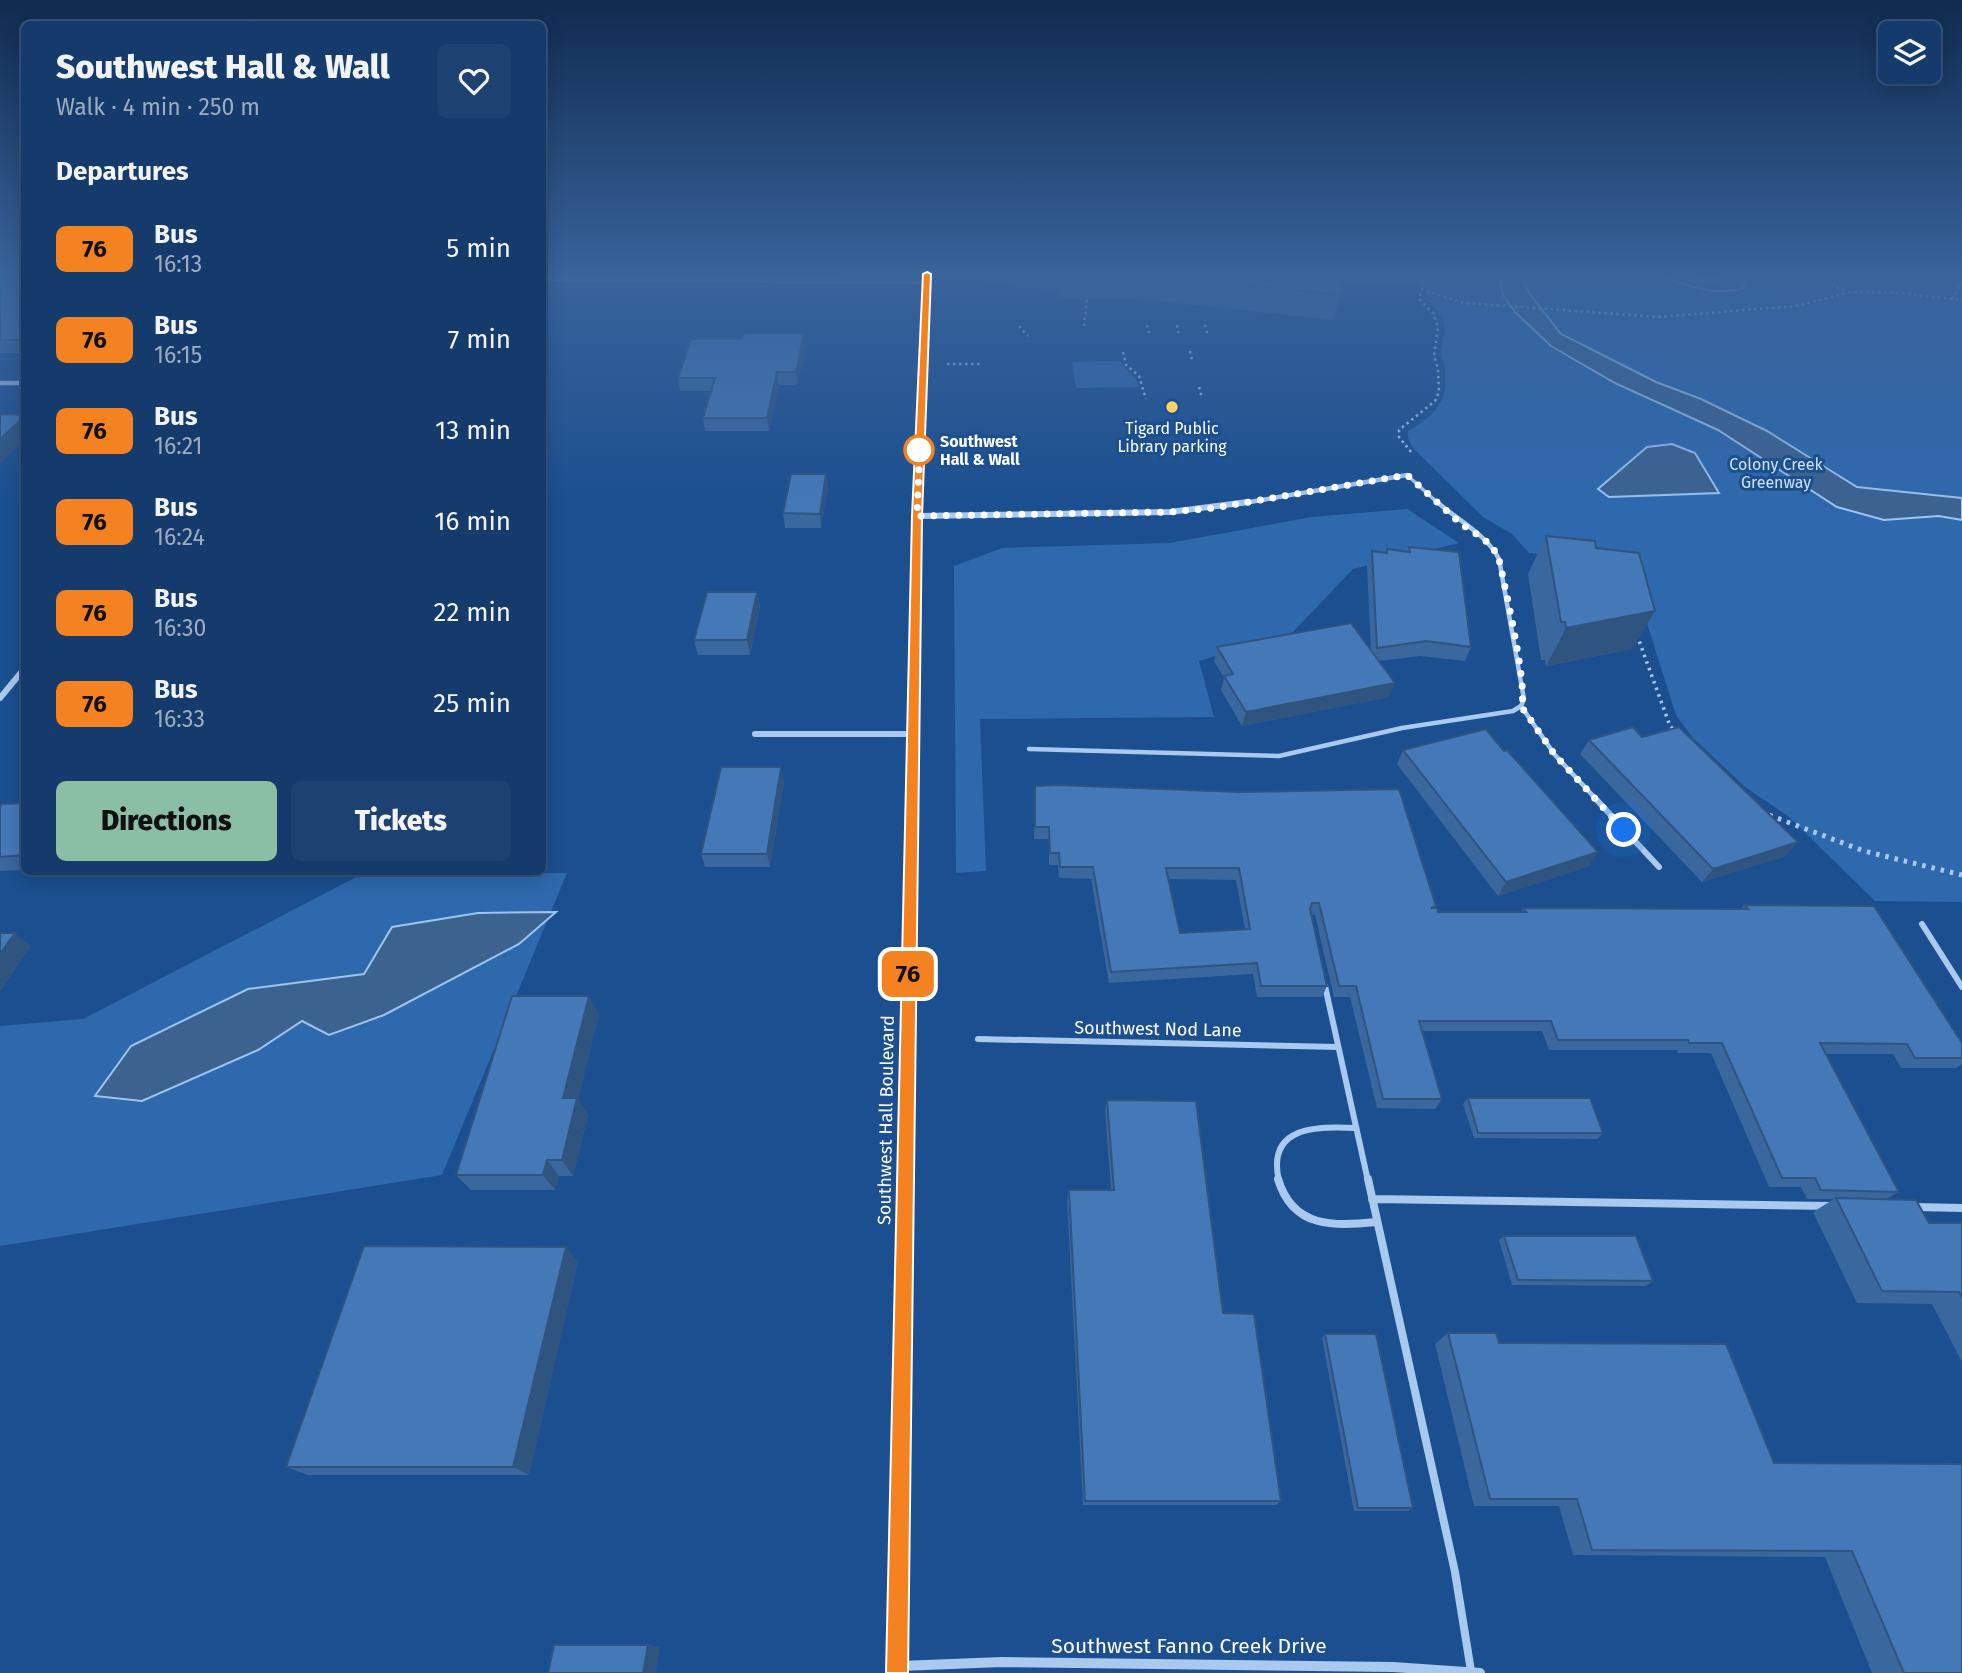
<!DOCTYPE html>
<html lang="en">
<head>
<meta charset="utf-8">
<style>
	:root { --surface:#143b6b; --page:#1d4271; --text:#f1f3f6; --muted:#9dadc1; --line:#33557e; --accent:#8abfa5 }
	body { margin:0; font-family:"Fira Sans",sans-serif; background:var(--page); color:var(--text); height:100vh; display:flex; flex-direction:column; font-size:26px; white-space:nowrap }
	* { box-sizing:border-box; margin:0 }
	p { font-size:23px; color:var(--muted) }
	.icon { flex:none; width:38px; height:38px; fill:none; stroke:currentColor; stroke-width:2; stroke-linecap:round; stroke-linejoin:round }
	.map { position:relative; flex:1; overflow:hidden }
	.drawer { position:absolute; left:21px; top:21px; width:525px; height:854px; display:flex; flex-direction:column; background:var(--surface); border-radius:10px; box-shadow:0 4px 18px #0003,0 0 0 2px var(--line) }
	.drawer>* { flex:none }
	.badge { padding:0 14px; border-radius:10px; font-size:24px; line-height:46px }
	.fabs { position:absolute; left:1878px; top:21px; display:grid; gap:14px }
	.fabs a { display:grid; place-items:center; width:63px; height:63px; border-radius:10px; background:var(--surface); box-shadow:0 4px 18px #0003,0 0 0 2px var(--line); font-size:35px }
	.you { position:absolute; width:35px; height:35px; margin:-18px; border:5px solid #fff; border-radius:50%; background:#1a73e8; box-shadow:0 0 0 10px #1a73e833 }
	.map>.badge { position:absolute; translate:-50% -50%; box-shadow:0 0 0 4px #fff }
	h2 { padding:0 35px; font-size:26px; line-height:63px }
	.round { display:grid; place-items:center; flex:none; width:74px; height:74px; border-radius:10px; background:var(--page) }
	.head { display:flex; align-items:center; justify-content:space-between; height:119px; padding:0 35px }
	h1 { font-size:33px; font-weight:800; line-height:52px }
	.action { display:flex; gap:14px; margin-top:auto; padding:14px 35px }
	.action a { flex:1; height:80px; border-radius:10px; background:var(--accent); color:#111; font-size:28px; font-weight:800; line-height:80px; text-align:center }
	.action a+a { background:var(--page); color:var(--text) }
	ul { padding:0; list-style:none }
	li { display:flex; align-items:center; gap:21px; height:91px; padding:0 35px }
	li div { flex:1 }
	li b { display:block; font-size:26px }
	li em { font-style:normal }
	li .badge { min-width:77px; font-weight:700; text-align:center }
	.map>svg:first-child { display:block }
	.green { fill:#2e69ad }
	.water { fill:#3c6290; stroke:#9cc4f0; stroke-width:2 }
	.lines { fill:none; stroke-linecap:round; stroke-linejoin:round }
	.path-far2 { stroke:#a9c9ee; stroke-width:2.5; stroke-dasharray:2.5 3.5; stroke-linecap:butt }
	.path-far1 { stroke:#a9c9ee; stroke-width:3.5; stroke-dasharray:2.5 4.5; stroke-linecap:butt }
	.path { stroke:#a9c9ee; stroke-width:5; stroke-dasharray:3.5 6; stroke-linecap:butt }
	.lane-far3 { stroke:#a9c9ee; stroke-width:3.5 }
	.lane-far2 { stroke:#a9c9ee; stroke-width:4.5 }
	.lane-far1 { stroke:#a9c9ee; stroke-width:6 }
	.lane { stroke:#a9c9ee; stroke-width:8 }
	.street-far2 { stroke:#a9c9ee; stroke-width:4.5 }
	.street-far1 { stroke:#a9c9ee; stroke-width:6 }
	.street { stroke:#a9c9ee; stroke-width:10 }
	.secondary { fill:#d6e6fa; fill-rule:evenodd }
	.wall { fill:#3a679d; fill-rule:evenodd }
	.shaded-wall { fill:#305480 }
	.building { fill:#4478b7; stroke:#305480; stroke-width:2; fill-rule:evenodd }
	.line { fill:#f58220; stroke:#fff; stroke-width:2 }
	.walk { stroke:#fff; stroke-width:7; stroke-dasharray:0 12.6 }
	.poi-dot { fill:#ffd166; stroke:#1b4f8f; stroke-width:2.5 }
	.stop-dot { fill:#fff; stroke:#f58220; stroke-width:3.5 }
	.labels { text-anchor:middle; stroke-width:6; stroke-linejoin:round; paint-order:stroke }
	.far-poi-label { font-size:16px; fill:#fff; stroke:#1b4f8f }
	.far-stop-label { font-size:16px; font-weight:bold; fill:#fff; stroke:#1b4f8f; text-anchor:start }
	.far-park-label { font-size:16px; fill:#cfe3fa; stroke:#1b4f8f }
	.street-label { font-size:18px; fill:#fff; stroke:#1b4f8f }
	.near-street-label { font-size:21px; fill:#fff; stroke:#1b4f8f }
</style>
</head>
<body>
<div class="map">
<svg width="1962" height="1673" viewBox="0 0 1962 1673">
	<rect width="100%" height="100%" fill="#1b4f8f"/>
	<!-- green -->
	<path class="green" d="M953,274H1962V902L1875,901L1788,816L1745,787L1692,737L1676,715L1640,601L1554,556L1529,553L1512,534L1483,517L1413,448L1408,438V431C1436,414 1448,403 1445,370C1445,364 1441,359 1441,354C1441,341 1449,329 1441,316C1434,303 1420,302 1429,284L953,281Z
		M1121,361C1125,373 1135,373 1139,387L1076,388L1072,362Z
		M1407,509L1459,543L1353,569L1293,632L1199,661L1214,717L980,719L986,871L956,873L954,566L1002,548L1170,543L1311,517Z
		M567,873L442,1175L0,1246V1026L83,1019L362,874Z"/>
	<!-- water -->
	<path class="water" d="M1499,274H1520L1529,293L1561,334L1656,382L1701,399L1767,431L1857,487L1962,498V520L1939,516L1884,520L1837,507L1718,430L1615,383L1551,346L1515,312L1503,295Z
		M1652,274H1683L1700,280H1722L1719,274H1744L1746,279L1744,288C1712,298 1683,283 1652,274Z
		M1672,444L1695,453L1719,493L1609,497L1598,489L1647,447Z
		M556,912L519,944L384,1015L329,1035L302,1021L258,1050L142,1101L95,1096L131,1046L248,989L364,974L392,927L478,913Z"/>
	<g class="lines">
		<!-- path-far2 -->
		<path class="path-far2" d="M1803,274L1847,291
			M1421,289L1464,303L1658,317L1795,306L1851,292L1902,293L1962,300
			M1952,299L1962,283
			M1147,325L1150,336
			M1177,325L1179,336
			M1205,325L1208,336
			M1019,326L1028,336
			M1084,326L1087,298
			M1190,351L1192,360
			M1123,352L1126,365L1139,376L1146,399
			M947,364H981
			M1199,387L1202,398
			M1411,452L1399,437V430L1435,401L1439,392L1438,369L1434,356L1438,327L1433,313L1419,299L1425,279L1423,274"/>
		<!-- path-far1 -->
		<path class="path-far1" d="M1637,635L1670,726L1675,731"/>
		<!-- path -->
		<path class="path" d="M1769,815L1864,851L1962,875"/>
		<!-- lane-far3 -->
		<path class="lane-far3" d="M1407,475L1439,504"/>
		<!-- lane-far2 -->
		<path class="lane-far2" d="M1521,706L1555,755L1596,799
			M1029,749L1279,756L1402,728L1513,711L1521,706L1524,699L1499,559C1487,535 1458,520 1437,502"/>
		<!-- lane-far1 -->
		<path class="lane-far1" d="M1594,797L1659,867
			M1922,924L1962,987
			M1325,986L1368,1181
			M978,1039L1337,1047
			M1279,1181C1266,1126 1317,1126 1355,1128"/>
		<!-- lane -->
		<path class="lane" d="M1278,1179C1293,1229 1334,1226 1377,1222
			M1368,1179L1455,1572L1471,1671
			M1372,1199L1831,1206
			M1914,1207L1962,1208"/>
		<!-- street-far2 -->
		<path class="street-far2" d="M542,279L926,282
			M0,383H24
			M1238,504L1407,475"/>
		<!-- street-far1 -->
		<path class="street-far1" d="M917,516L1170,512L1248,502
			M0,698L24,669
			M755,734H913"/>
		<!-- street -->
		<path class="street" d="M900,1666L1002,1662L1393,1667L1480,1673"/>
		<!-- secondary -->
		<path class="secondary" d="M923,274H931L922,516L908,1673H886L912,516Z"/>
	</g>
	<!-- wall -->
	<path class="wall" d="M0,274H24V353H0Z
		M998,274H1342L1340,295L1334,320L1133,298H1060L1058,291L1010,285V280L999,278Z
		M806,346L797,385H779L769,431H705L703,418L711,391H680L678,378Z
		M828,488L821,528H785L783,513Z
		M1546,536L1596,548L1655,611L1632,649L1546,666L1545,660H1541L1528,574Z
		M1409,547L1471,647L1465,661L1420,656L1379,661L1389,697L1242,726L1221,690L1224,678L1214,661L1217,647L1371,651L1367,566L1372,551L1386,553L1387,549L1407,552Z
		M757,592L760,606L750,655H698L694,640Z
		M1642,737L1786,856L1702,882L1580,754L1589,740Z
		M1403,750L1589,866L1498,896L1397,764Z
		M784,781L770,867H705L701,854Z
		M1035,786L1435,908L1438,912H1521L1523,908L1740,909L1744,905L1962,1043V1064L1956,1068H1901L1893,1054H1826L1899,1192L1886,1199L1929,1223H1962V1362L1932,1304L1857,1303L1813,1212L1834,1199H1807L1801,1187H1769L1711,1053H1678L1677,1050H1549L1542,1031H1422L1442,1099L1435,1109L1377,1108L1350,997H1334L1315,915H1311L1327,986L1322,997H1257L1253,974L1109,983L1091,879L1059,878L1058,865H1049V839H1034ZM1168,879L1236,880L1245,929L1180,933Z
		M24,803V870L0,871V808Z
		M599,1014L578,1099L588,1115L573,1176H559L555,1190H471L456,1175Z
		M1468,1098L1603,1133L1597,1139L1474,1138L1463,1104Z
		M1107,1100L1223,1313L1281,1501L1276,1505H1083L1067,1199L1069,1190H1111L1105,1110Z
		M1504,1236L1653,1281L1646,1286L1512,1285L1499,1240Z
		M578,1261L529,1475H308L286,1467Z
		M1448,1333L1499,1343L1774,1463L1962,1673H1872L1825,1557L1573,1555L1559,1506H1474L1435,1344Z
		M1325,1334L1413,1508L1408,1511H1354L1322,1338Z"/>
	<!-- shaded-wall -->
	<path class="shaded-wall" d="M804,333L806,346L797,385L796,372Z
		M777,372L779,385L769,431L767,418Z
		M24,417V440L0,464V439Z
		M826,474L828,488L821,528L820,514Z
		M757,592L760,606L750,655L747,640Z
		M1655,611L1632,649L1546,666L1566,628Z
		M1395,683L1389,697L1242,726L1246,712Z
		M781,767L784,781L770,867L767,854Z
		M1798,842L1786,856L1702,882L1713,869Z
		M1598,852L1589,866L1498,896L1506,882Z
		M15,933L31,946L0,992V954Z
		M589,996L599,1014L578,1099L588,1115L573,1176L562,1160L563,1098Z
		M547,1160L559,1176L555,1190L543,1175Z
		M566,1247L578,1261L529,1475L513,1467Z
		M648,1645L660,1647L656,1673H643Z"/>
	<!-- building -->
	<path class="building" d="M0,274H24V340H0Z
		M1149,274H1342L1340,295Z
		M744,333H804L796,372H777L767,418H703L715,378H678L691,339H742Z
		M0,414L24,415V417L0,439Z
		M791,474H826L820,514L783,513Z
		M1546,536L1595,541L1596,548L1639,553L1655,611L1566,628L1565,622H1561Z
		M1409,547L1459,552L1471,647L1426,641L1377,648L1372,551L1387,553V549L1410,552Z
		M707,592H757L747,640H694Z
		M1351,623L1395,683L1246,712L1224,676L1233,674L1217,647Z
		M1633,727L1642,737L1679,727L1798,842L1713,869L1589,740Z
		M1486,729L1504,751L1507,750L1598,852L1506,882L1403,750Z
		M721,767H781L767,854H701Z
		M1057,785L1239,792L1399,789L1436,906L1431,908H1437L1438,912H1526L1523,908L1748,909L1744,905L1874,906L1962,1043V1058H1915L1907,1044L1820,1043L1899,1192L1821,1190L1815,1178H1782L1722,1043H1689L1688,1040H1558L1551,1021H1419L1442,1099H1383L1356,986H1339L1319,903H1312L1310,909L1327,986H1261L1257,963L1111,972L1093,867H1060L1059,853H1050L1049,827H1035V786ZM1166,868H1239L1250,929L1180,933Z
		M24,803V855L0,857V808L2,804Z
		M0,933H15L0,954Z
		M512,996H589L563,1098H577L562,1160H547L543,1175H456Z
		M1468,1098H1590L1603,1133H1478Z
		M1107,1100L1196,1101L1223,1313L1254,1314L1281,1501H1085L1069,1190H1114Z
		M1836,1198L1916,1200L1929,1223H1962V1297L1959,1292L1882,1291Z
		M1504,1236H1636L1653,1281L1518,1280Z
		M364,1246L566,1247L513,1467H286Z
		M1448,1333H1496L1499,1343L1726,1344L1774,1463L1962,1464V1673H1904L1852,1551L1592,1550L1577,1499H1490Z
		M1325,1334H1376L1413,1508H1358Z
		M554,1645H648L643,1673H548Z"/>
	<!-- sky -->
	<linearGradient id="sky" x2="0" y2="1"><stop stop-color="#0f2b4f"/><stop offset="0.54" stop-color="#39639b"/><stop offset="1" stop-color="#39639b" stop-opacity="0"/></linearGradient>
	<rect width="1962" height="509" fill="url(#sky)"/>
	<!-- line -->
	<path class="line" d="M927,272L931,274L922,516L908,1673H886L912,516L923,274Z"/>
	<g class="lines">
		<!-- walk -->
		<path class="walk" d="M919,450L920,441L917,516L1170,512L1214,508L1407,475C1424,490 1441,506 1458,521C1474,535 1490,538 1499,559C1504,583 1529,691 1521,706L1555,755L1624,830"/>
	</g>
	<!-- markers -->
	<circle class="poi-dot" cx="1172" cy="407" r="7"/>
	<circle class="stop-dot" cx="919" cy="450" r="14"/>
	<g class="labels">
		<!-- far-poi labels -->
		<g class="far-poi-label">
			<text x="1172" y="434">Tigard Public<tspan x="1172" dy="18">Library parking</tspan></text>
		</g>
		<!-- far-stop labels -->
		<g class="far-stop-label">
			<text x="940" y="447">Southwest<tspan x="940" dy="18">Hall &amp; Wall</tspan></text>
		</g>
		<!-- far-park labels -->
		<g class="far-park-label">
			<text x="1776" y="470">Colony Creek<tspan x="1776" dy="18">Greenway</tspan></text>
		</g>
		<!-- street labels -->
		<g class="street-label">
			<text transform="translate(1158 1029) rotate(1)" y="6">Southwest Nod Lane</text>
			<text transform="translate(886 1120) rotate(-89)" y="6">Southwest Hall Boulevard</text>
		</g>
		<!-- near-street labels -->
		<g class="near-street-label">
			<text x="1189" y="1653">Southwest Fanno Creek Drive</text>
		</g>
	</g>
</svg>
<div class="fabs">
<a><svg class="icon" aria-label="layers" viewBox="0 0 24 24"><path d="M12 4l9 5-9 5-9-5zM3 14l9 5 9-5"/></svg></a>
</div>
<div class="you" style="left:1624px;top:830px"></div>
<b class="badge" style="left:908px;top:974px;background:#f58220;color:#111">76</b>
<section class="drawer">
<div class="head"><div><h1>Southwest Hall &amp; Wall</h1><p>Walk · 4 min · 250 m</p></div><a class="round"><svg class="icon" aria-label="heart" viewBox="0 0 24 24"><path d="M12 20l-8-8c-3-5 5-10 8-4 3-6 11-1 8 4z"/></svg></a></div>
<h2>Departures</h2>
<ul>
<li><span class="badge" style="background:#f58220;color:#111">76</span><div><b>Bus</b><p>16:13</p></div><em>5 min</em></li>
<li><span class="badge" style="background:#f58220;color:#111">76</span><div><b>Bus</b><p>16:15</p></div><em>7 min</em></li>
<li><span class="badge" style="background:#f58220;color:#111">76</span><div><b>Bus</b><p>16:21</p></div><em>13 min</em></li>
<li><span class="badge" style="background:#f58220;color:#111">76</span><div><b>Bus</b><p>16:24</p></div><em>16 min</em></li>
<li><span class="badge" style="background:#f58220;color:#111">76</span><div><b>Bus</b><p>16:30</p></div><em>22 min</em></li>
<li><span class="badge" style="background:#f58220;color:#111">76</span><div><b>Bus</b><p>16:33</p></div><em>25 min</em></li>
</ul>
<div class="action"><a>Directions</a><a>Tickets</a></div>
</section>
</div>
</body>
</html>
